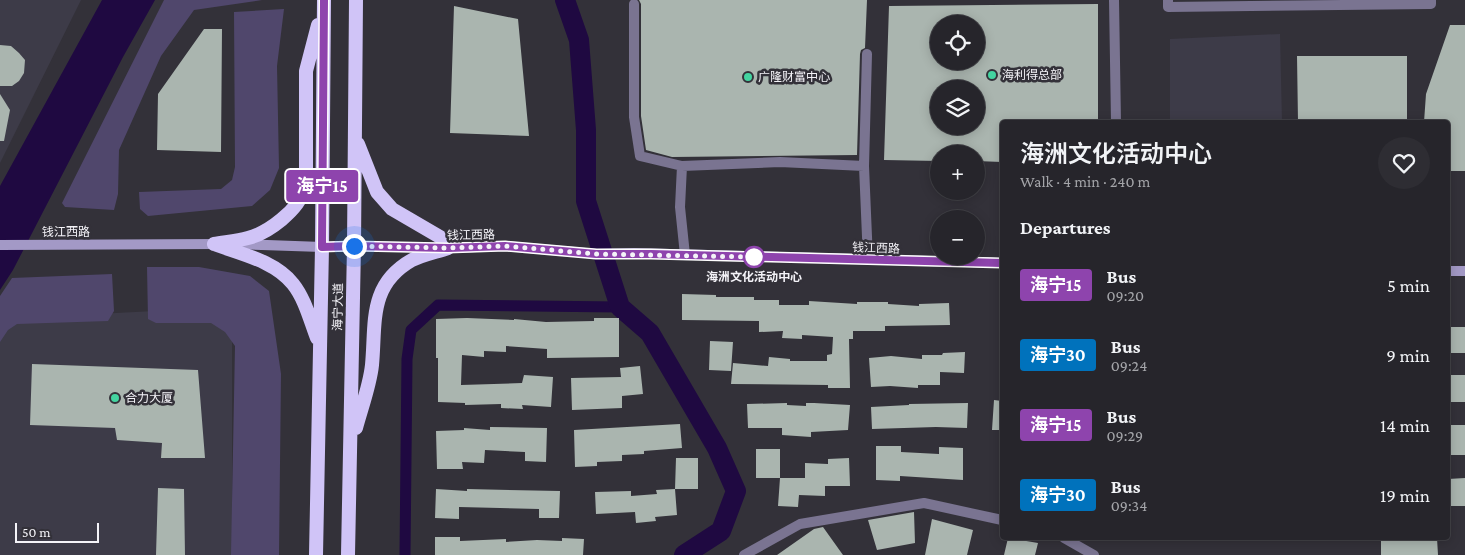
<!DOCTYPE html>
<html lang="en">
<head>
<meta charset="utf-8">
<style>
	:root { --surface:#26252b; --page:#2e2d33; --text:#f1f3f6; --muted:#a4a5a9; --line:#424247 }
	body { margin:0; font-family:"Crimson Pro","Noto Sans SC",serif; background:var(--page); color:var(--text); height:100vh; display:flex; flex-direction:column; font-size:19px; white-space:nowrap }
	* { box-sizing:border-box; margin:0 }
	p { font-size:16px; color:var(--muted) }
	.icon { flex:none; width:28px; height:28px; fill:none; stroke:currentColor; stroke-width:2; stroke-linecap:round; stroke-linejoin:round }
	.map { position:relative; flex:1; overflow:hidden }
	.details { position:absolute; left:1000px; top:120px; width:450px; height:420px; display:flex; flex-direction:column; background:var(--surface); border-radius:5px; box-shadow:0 2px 12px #0003,0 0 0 1px var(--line) }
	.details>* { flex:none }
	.badge { padding:0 10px; border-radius:4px; font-size:18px; line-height:32px }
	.tools { position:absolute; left:930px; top:15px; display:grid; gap:10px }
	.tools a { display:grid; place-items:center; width:55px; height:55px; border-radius:50%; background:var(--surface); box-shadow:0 2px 12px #0003,0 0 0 1px var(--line); font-size:25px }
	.scale { position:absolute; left:15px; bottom:12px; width:84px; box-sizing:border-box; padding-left:5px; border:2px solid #f4f3f8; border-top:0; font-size:14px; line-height:18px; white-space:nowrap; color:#f4f3f8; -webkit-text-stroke:4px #333139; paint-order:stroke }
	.you { position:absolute; width:25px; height:25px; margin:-12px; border:4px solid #fff; border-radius:50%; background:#1a73e8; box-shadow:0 0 0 8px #1a73e833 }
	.map>.badge { position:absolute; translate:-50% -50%; box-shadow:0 0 0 2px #fff }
	h2 { padding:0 20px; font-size:19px; line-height:45px }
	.round { display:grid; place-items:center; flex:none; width:52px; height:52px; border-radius:26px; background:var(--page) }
	.head { display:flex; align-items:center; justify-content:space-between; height:85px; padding:0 20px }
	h1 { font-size:24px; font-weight:600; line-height:38px }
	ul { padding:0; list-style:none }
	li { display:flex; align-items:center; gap:15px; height:70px; padding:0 20px }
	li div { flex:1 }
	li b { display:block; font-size:19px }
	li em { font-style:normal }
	li .badge { min-width:55px; font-weight:700; text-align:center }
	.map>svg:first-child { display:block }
	.built { fill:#3d3b48 }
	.green { fill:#50476c }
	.water { fill:#1f0941 }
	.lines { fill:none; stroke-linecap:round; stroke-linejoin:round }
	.canal { stroke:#1f0941; stroke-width:11 }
	.river { stroke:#1f0941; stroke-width:20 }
	.building { fill:#aab5af; fill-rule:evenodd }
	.minor { stroke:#7a7491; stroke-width:10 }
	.secondary { stroke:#a399c6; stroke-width:10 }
	.trunk { stroke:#d0c4f7; stroke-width:14 }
	.line-casing { stroke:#fff; stroke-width:11 }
	.line { stroke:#8e44ad; stroke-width:8 }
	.walk { stroke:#f4f3f8; stroke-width:5; stroke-dasharray:0 9 }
	.poi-dot { fill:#43d4a0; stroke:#333139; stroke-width:2 }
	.stop-dot { fill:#fff; stroke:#8e44ad; stroke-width:2.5 }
	.labels { text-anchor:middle; stroke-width:5; stroke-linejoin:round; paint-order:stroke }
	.poi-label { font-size:12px; fill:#f4f3f8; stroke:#333139; text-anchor:start }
	.street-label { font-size:12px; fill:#f4f3f8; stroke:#333139 }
	.stop-label { font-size:12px; font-weight:bold; fill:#f4f3f8; stroke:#333139 }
</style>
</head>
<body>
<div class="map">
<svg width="1465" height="555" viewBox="0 0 1465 555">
	<rect width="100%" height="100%" fill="#333139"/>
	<!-- built -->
	<path class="built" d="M0,0H81L0,163Z
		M1280,34L1282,122H1170V39Z
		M232,307V555H0V319Z"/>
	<!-- green -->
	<path class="green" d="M164,0H262L194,10L161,56L119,150L118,194L114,210L65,207L62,203Z
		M284,9L277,66L279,168L270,190L252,206L148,216L140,209L139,192L221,189L232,180L235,167L234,12Z
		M147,267H199L250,276L269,291L281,374L279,555H231L235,346L225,332L211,323H156L148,319Z
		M112,274L114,311L108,321L17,324L8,330L0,342V296L12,278Z"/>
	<!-- water -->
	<path class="water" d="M102,0H155L123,57L13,270L0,290V186Z"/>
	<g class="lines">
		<!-- canal -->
		<path class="canal" d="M405,555L407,359L411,330L438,305L620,307"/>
		<!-- river -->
		<path class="river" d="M565,0L579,40L586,130V201L620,307L650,333L717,448L736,491L721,531L684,555"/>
	</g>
	<!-- building -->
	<path class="building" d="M639,0H867L865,48L861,50L860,54L857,155L672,157L646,150L641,116V4Z
		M1098,4V122H1002V162L976,161V154H939V161L884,160L889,6ZM939,24H976V61H939ZM939,89H976V126H939Z
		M454,6L518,19L529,136L450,133Z
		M1450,25H1465V171H1448V122H1424L1426,94Z
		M204,29H222L221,152L157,150L158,94Z
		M0,45L11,46L19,53L25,60L24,73L19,81L12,86H0Z
		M1297,56H1407V122H1298Z
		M0,94L10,110L4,141H0Z
		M682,294L716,295V297H754V300H779V305H809V301L857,304V302H888V304L919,306V304L949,303L950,325L885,326V331H853V339H849L850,388H828V385L731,384L733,363L768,366L769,357L790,359V361H827V355L832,354L833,337L802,335V339L782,338L783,331L759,332V321L682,320Z
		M467,318L514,320V319L546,322L594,321V318H619V357L547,358V349L506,346V352L484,351V357L462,355L461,385L522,383L524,375L553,377L551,407L522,405L523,409L501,408V404L465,405V403L438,402V358H436V319Z
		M1448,327H1465V353H1448Z
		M710,341L733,342L731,371L709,370Z
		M965,352L964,373L940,372V385H918V388L890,386L871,387L869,358L891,356L922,359V355H942L943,353Z
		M32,364L198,370L205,458H161L162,443L117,440L115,428L30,425Z
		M640,366L643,394L622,396V408L572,410L571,378L621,377L620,368Z
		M1448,375H1465V402H1448Z
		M994,400L1002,401V430H992Z
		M787,403V405L806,406V403H814L850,405L848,430L811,432V437L782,435V428H748L747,404Z
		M968,403L967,428L936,427L872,429L871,407L909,405V404Z
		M680,424L682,448L644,451V454L622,455V461L597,462V466L575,467L574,430Z
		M1448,425H1465V455H1448Z
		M490,427L547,428L546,462L525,461V452L485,450L484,463L462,462L463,469H437L436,431L464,430V428L490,430Z
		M876,446H901V452L939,454V447L963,448V480L900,476V481L876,480Z
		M756,449H780V478H756Z
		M676,458H698V489H675Z
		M849,458L850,486H825V496L799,495L798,507L778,506L780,478H805V463L828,464V459Z
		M1465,478V506H1448V479Z
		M158,488L184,489L185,555H156Z
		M436,489L467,491V489L560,491L559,518H539V509L459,507V519L435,518Z
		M675,489L677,515L655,517L656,521L636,523L635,512L596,514L595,492L631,491V496L657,494L656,490Z
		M914,512L915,543L877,550L868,520Z
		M932,519L973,530L967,555H925Z
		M823,527L843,555H777L814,529Z
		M435,537H460V541L506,539V542L537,540L562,541V538L584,539L583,555H435Z
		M1008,538L1038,543L1035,555H1004Z
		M1381,538H1437L1438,555H1381Z"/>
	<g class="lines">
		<!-- minor -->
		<path class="minor" d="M1114,0L1116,122
			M1168,0V7L1431,4V0
			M634,4V117L640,156L682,166L780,162L864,166
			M867,54L864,166L868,260
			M682,166L680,207L685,255
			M1064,538L1094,555
			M744,555L800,524L924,503L1002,520"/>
		<!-- secondary -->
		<path class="secondary" d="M236,244L322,247L354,246L448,248L505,246L597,254L634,253L1002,263
			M0,245L219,244
			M1448,271H1465"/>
		<!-- trunk -->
		<path class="trunk" d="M214,244C225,242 237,241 248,238C268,233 299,210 304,189C306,184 306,178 306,173V71L318,25
			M214,244C241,254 275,261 293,284C305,299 310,320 317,338
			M356,428C361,409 370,385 372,365C376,323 368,285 412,260C422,255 436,252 448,248L440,237L392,209L377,192L358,144
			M316,555L322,247L324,0
			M348,555L354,246L356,0"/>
	</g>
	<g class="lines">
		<!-- line casing -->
		<g class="line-casing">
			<path id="line" d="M324,0L322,247L354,246L448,248L505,246L596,254H651L1002,263"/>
		</g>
		<!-- line -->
		<use href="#line" class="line"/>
		<!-- walk -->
		<path class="walk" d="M354,246L448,248L505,246L596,254L754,257"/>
	</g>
	<!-- markers -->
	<g class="poi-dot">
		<circle cx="992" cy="75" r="5"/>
		<circle cx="748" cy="77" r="5"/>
		<circle cx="115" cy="398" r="5"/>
	</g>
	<circle class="stop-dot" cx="754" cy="257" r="10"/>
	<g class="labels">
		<!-- poi labels -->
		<g class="poi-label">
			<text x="1002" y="79">海利得总部</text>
			<text x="758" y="81">广隆财富中心</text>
			<text x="125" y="402">合力大厦</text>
		</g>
		<!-- street labels -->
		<g class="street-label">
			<text x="66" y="236">钱江西路</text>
			<text transform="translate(471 235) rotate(-1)" y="4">钱江西路</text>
			<text transform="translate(876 248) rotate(2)" y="4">钱江西路</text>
			<text transform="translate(338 307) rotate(-89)" y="4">海宁大道</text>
		</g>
		<!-- stop labels -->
		<g class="stop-label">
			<text x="754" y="281">海洲文化活动中心</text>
		</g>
	</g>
</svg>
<div class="tools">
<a><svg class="icon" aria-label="locate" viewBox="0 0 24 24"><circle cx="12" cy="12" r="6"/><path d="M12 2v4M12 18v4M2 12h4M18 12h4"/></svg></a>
<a><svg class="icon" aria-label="layers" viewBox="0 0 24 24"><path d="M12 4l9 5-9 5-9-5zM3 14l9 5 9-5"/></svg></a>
<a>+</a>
<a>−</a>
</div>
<div class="scale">50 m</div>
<div class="you" style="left:354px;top:246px"></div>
<b class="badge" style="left:322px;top:186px;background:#8e44ad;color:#fff">海宁15</b>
<section class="details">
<div class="head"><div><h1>海洲文化活动中心</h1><p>Walk · 4 min · 240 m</p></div><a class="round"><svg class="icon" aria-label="heart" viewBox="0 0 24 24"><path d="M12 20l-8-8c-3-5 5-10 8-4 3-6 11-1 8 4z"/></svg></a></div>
<h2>Departures</h2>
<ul>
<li><span class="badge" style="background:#8e44ad;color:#fff">海宁15</span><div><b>Bus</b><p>09:20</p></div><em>5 min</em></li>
<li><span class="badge" style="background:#0072bc;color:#fff">海宁30</span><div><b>Bus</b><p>09:24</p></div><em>9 min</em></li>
<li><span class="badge" style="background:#8e44ad;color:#fff">海宁15</span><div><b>Bus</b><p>09:29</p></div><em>14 min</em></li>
<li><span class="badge" style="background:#0072bc;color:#fff">海宁30</span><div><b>Bus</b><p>09:34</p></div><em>19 min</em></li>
</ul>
</section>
</div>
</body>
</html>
